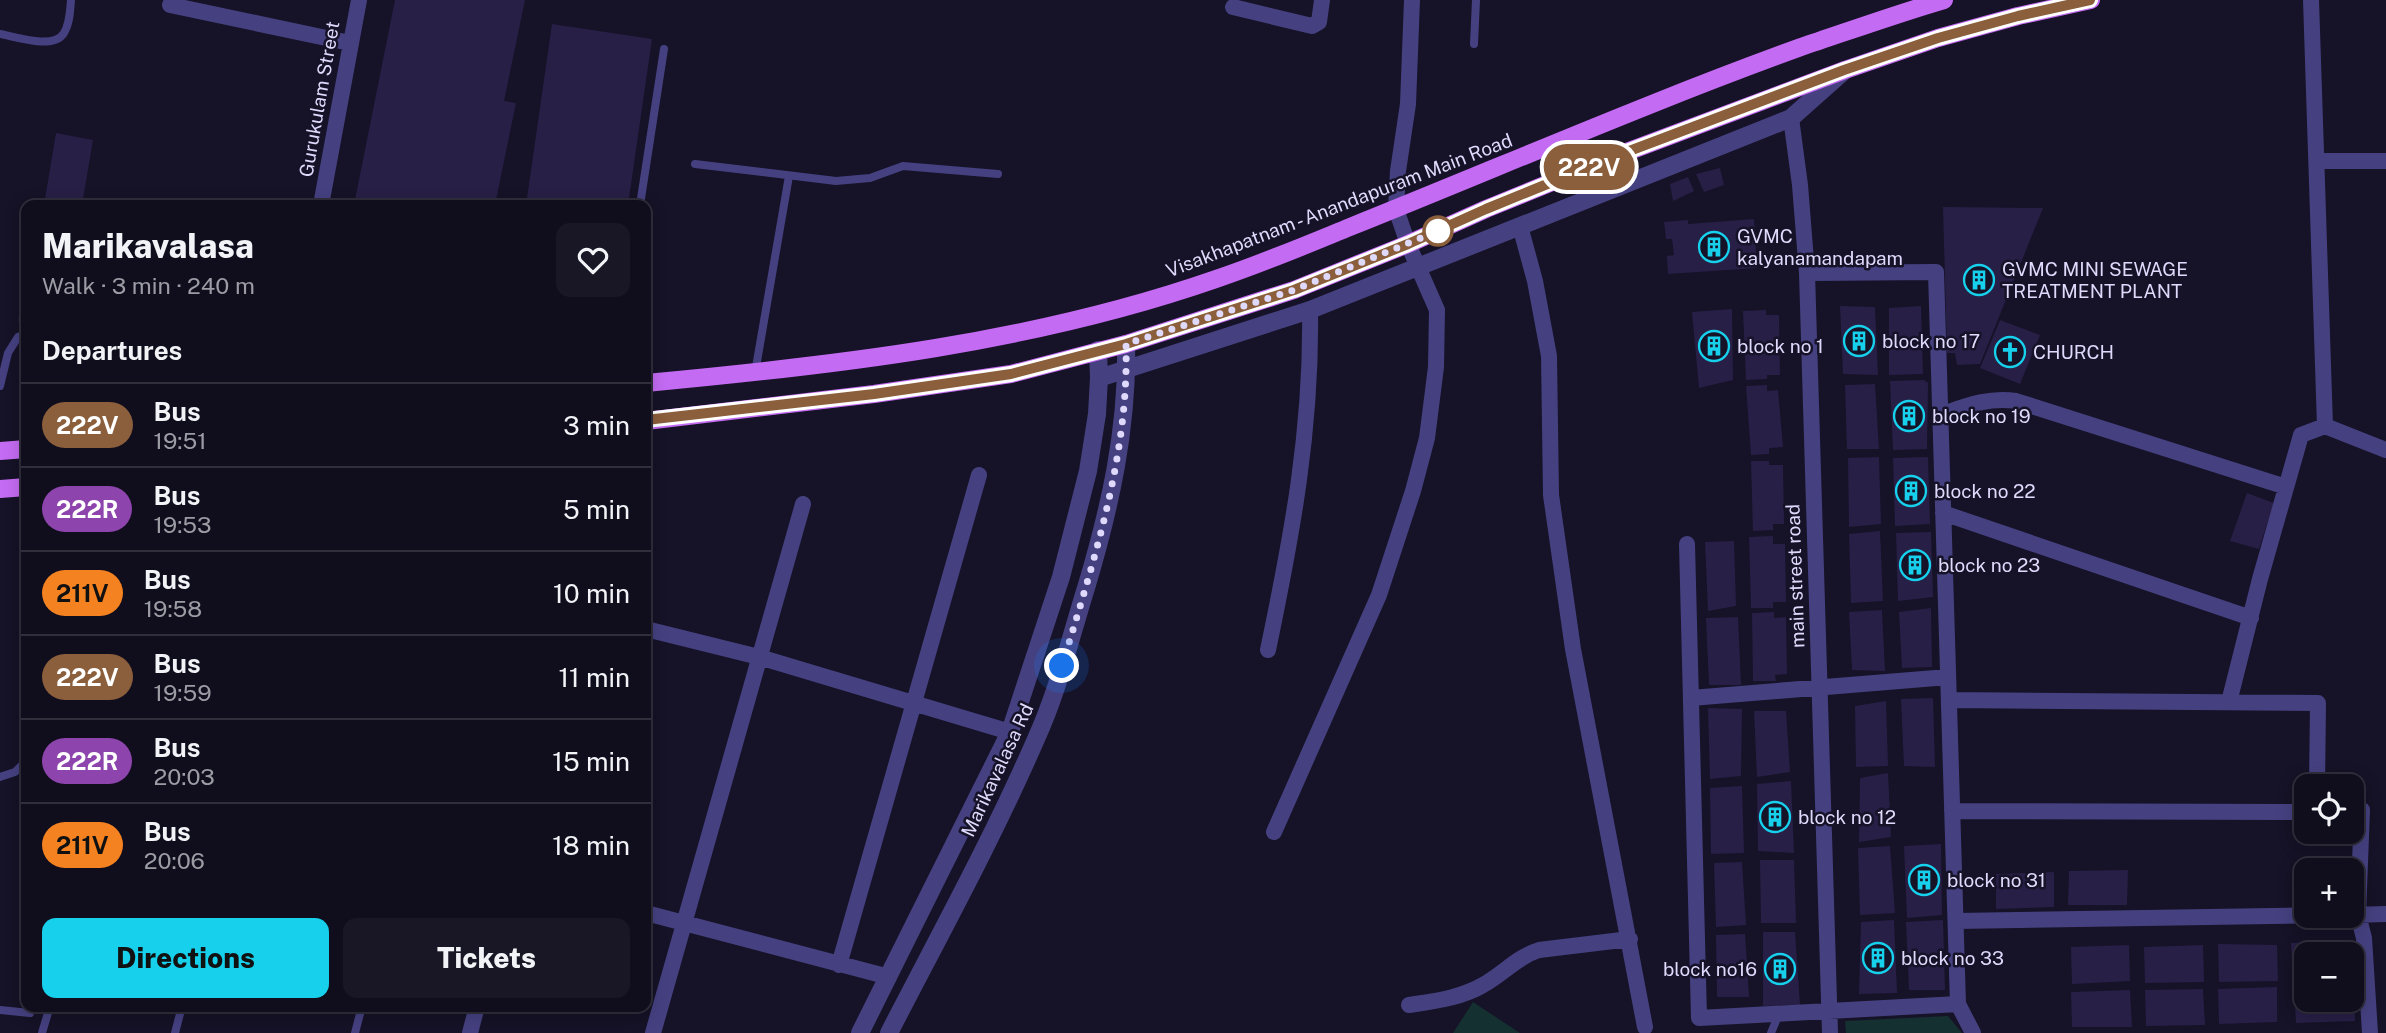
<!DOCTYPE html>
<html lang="en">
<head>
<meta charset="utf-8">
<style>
	:root { --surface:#100e1d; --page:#191726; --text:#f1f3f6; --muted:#9c9ca4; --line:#302e3b; --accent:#17d0ec }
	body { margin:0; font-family:"Public Sans",sans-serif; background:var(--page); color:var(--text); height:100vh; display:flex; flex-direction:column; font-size:26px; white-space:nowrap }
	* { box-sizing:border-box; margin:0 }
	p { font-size:23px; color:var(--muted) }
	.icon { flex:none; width:38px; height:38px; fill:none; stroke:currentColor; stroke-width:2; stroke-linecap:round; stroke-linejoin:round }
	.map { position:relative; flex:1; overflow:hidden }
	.details { position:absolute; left:21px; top:200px; width:630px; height:812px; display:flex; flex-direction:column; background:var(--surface); border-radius:14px; box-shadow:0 4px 18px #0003,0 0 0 2px var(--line) }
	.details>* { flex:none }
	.badge { padding:0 14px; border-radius:23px; font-size:24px; line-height:46px }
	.buttons { position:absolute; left:2294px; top:774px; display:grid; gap:14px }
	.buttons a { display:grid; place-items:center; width:70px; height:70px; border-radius:14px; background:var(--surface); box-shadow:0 4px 18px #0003,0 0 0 2px var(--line); font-size:35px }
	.you { position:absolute; width:35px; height:35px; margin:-18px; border:5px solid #fff; border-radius:50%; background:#1a73e8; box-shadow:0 0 0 10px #1a73e833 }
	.map>.badge { position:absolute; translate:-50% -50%; box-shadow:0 0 0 4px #fff }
	h2 { padding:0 21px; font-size:26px; line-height:63px }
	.round { display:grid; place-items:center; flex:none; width:74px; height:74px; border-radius:14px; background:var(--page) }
	.headline { display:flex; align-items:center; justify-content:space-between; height:119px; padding:0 21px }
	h1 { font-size:33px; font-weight:800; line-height:52px }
	.cta { display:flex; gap:14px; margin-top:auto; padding:14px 21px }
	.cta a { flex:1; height:80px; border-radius:14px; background:var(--accent); color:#111; font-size:28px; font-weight:800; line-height:80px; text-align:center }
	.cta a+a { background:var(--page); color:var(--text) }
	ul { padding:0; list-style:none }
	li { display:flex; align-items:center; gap:21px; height:84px; padding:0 21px; border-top:2px solid var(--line) }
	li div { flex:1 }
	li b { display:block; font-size:26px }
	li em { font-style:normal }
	li .badge { min-width:77px; font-weight:700; text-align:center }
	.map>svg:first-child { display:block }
	.green { fill:#153030 }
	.building { fill:#281f46 }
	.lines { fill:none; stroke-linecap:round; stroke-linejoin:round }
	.service { stroke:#454181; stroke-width:8 }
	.minor { stroke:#454181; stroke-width:16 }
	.tertiary { stroke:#454181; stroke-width:18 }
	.primary { stroke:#c46bf3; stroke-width:18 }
	.line-casing { stroke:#fff; stroke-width:16 }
	.line { stroke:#8b5e3c; stroke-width:10 }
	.walk { stroke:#dfdafc; stroke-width:7; stroke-dasharray:0 12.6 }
	.stop-dot { fill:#fff; stroke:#8b5e3c; stroke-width:3.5 }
	.labels { text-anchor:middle; stroke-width:5; stroke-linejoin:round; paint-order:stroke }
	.street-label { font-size:19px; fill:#dfdafc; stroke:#161227 }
	.poi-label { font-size:19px; fill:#dfdafc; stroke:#161227; text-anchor:start }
</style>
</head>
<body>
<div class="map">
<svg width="2386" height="1033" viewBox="0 0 2386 1033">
	<rect width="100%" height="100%" fill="#161227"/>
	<!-- green -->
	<path class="green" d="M1473,1002L1520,1033H1453Z
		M1948,1016L1962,1033H1846L1845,1021Z"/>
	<!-- building -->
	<path class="building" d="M395,0H525L504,101L516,103L495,205H354Z
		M552,24L652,39L628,205H526Z
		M56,133L93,140L82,205H44Z
		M1720,168L1724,185L1704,192L1696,174Z
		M1688,177L1694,191L1673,201L1670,184Z
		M1943,207L2043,208L1980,364L1957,365L1955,353H1947Z
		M1754,219L1757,268L1668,274L1667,256L1674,255L1672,239H1666L1664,222L1688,220V224Z
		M25,279L26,280V322L18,321Z
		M1840,306L1875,307L1878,375L1843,374Z
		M1921,306L1923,374L1889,375V308Z
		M1732,309L1733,380L1699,388L1692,312Z
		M1766,310V315H1779L1780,375H1767V379L1746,380L1743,311Z
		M2000,320L2040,335L2020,384L1980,368Z
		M1924,380L1928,383L1927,449L1893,450L1890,381Z
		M1875,384L1879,449H1847L1845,385Z
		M1767,385V391L1778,390L1783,447L1769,448V454L1751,455L1746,386Z
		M1879,457L1881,524L1849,527L1848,458Z
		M1928,457L1930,524L1895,526L1893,458Z
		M1751,461H1769V465H1783L1784,524H1773V530L1753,531Z
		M2247,493L2274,503L2259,549L2230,541Z
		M1880,531L1883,601L1851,603L1849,534Z
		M1931,532L1933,597L1898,601L1896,533Z
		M1773,536V544H1785L1786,602H1773V608H1751L1749,537Z
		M1734,541L1736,606L1708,611L1705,542Z
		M1931,608L1932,667L1902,668L1899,612Z
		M1882,610L1885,671L1852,670L1849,612Z
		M1774,612V618L1786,617L1787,674L1775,675L1776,681H1753L1752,613Z
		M1738,617L1741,685H1709L1706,618Z
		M1933,698L1935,767L1904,766L1901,699Z
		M1886,701L1888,766L1856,767L1855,706Z
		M1708,708L1742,709L1741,776L1710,779Z
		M1754,711H1786L1790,772L1757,777Z
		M1888,773L1891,837L1859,842L1860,778Z
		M1791,781L1794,853L1758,851L1757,784Z
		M1742,786L1744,853L1711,854L1710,788Z
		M1941,844L1942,915L1907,918L1904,846Z
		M1890,846L1895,913L1860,915L1858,848Z
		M1760,860H1794L1796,923H1761Z
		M1742,862L1746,925L1716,927L1714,863Z
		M2128,870L2127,905H2068L2069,871Z
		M2054,872V907L1996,909V874Z
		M1894,920L1897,993L1859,994L1861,922Z
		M1943,920L1945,990H1909L1906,922Z
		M1763,932H1795L1800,1005L1763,1006Z
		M1745,934L1749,997H1717L1716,935Z
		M2351,941L2352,954H2306V980H2293L2291,943Z
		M2218,944L2277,945L2278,981L2219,982Z
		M2129,945L2130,981L2072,984L2071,947Z
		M2203,945L2204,982L2145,983L2144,947Z
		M2294,986H2306V999H2354L2355,1021L2296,1023Z
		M2277,987V1022L2219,1024L2218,989Z
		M2203,989L2205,1025L2146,1026L2145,990Z
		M2130,990L2132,1027H2072L2071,992Z"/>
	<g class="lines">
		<!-- service -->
		<path class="service" d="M0,34C16,37 54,50 64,33C70,23 70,11 71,0
			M1474,44L1476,0
			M695,164L836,181L870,178L903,166L998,174
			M640,205L664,49
			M755,373L789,176
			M0,386L8,353L18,337L26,335
			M0,777L15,772L26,761
			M0,1010L30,1013
			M42,1033L50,1006
			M175,1033L182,1006
			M355,1033L362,1006
			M1771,1033L1778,1016"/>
		<!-- minor -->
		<path class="minor" d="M170,5L350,43
			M1233,7L1312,26L1319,22L1322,0
			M1791,118L1800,185L1807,273L1830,1033
			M2317,161H2386
			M321,205L359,0
			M1520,226L1535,281L1549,356L1551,495L1573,649L1645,1027
			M1940,415C1966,406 1988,397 2016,401L2286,487
			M2325,426L2386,450
			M1943,513L2251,618
			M1687,544L1699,1018L1958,1004L1936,272L1807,273
			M646,629L759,657L1010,732
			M1268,650C1292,535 1312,429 1310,310
			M1691,698L1948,677
			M1949,700L2318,703L2317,786
			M2229,702L2260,579L2301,435L2325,426L2311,0
			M2352,810H2362L2358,915L2364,938L2370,1033
			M1952,811L2306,812
			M1274,832L1379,595L1413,491L1427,438L1436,367L1437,310L1408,244L1396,209L1398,171L1408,104L1412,0
			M646,913L889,977
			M2352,915L2386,914
			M1956,921L2335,915
			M839,965L979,475
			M1958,1004L1973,1033
			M1409,1005C1434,1001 1461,998 1483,985C1503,974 1517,957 1539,950L1630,939
			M470,1033L477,1006
			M653,1033L803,504"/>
		<!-- tertiary -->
		<path class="tertiary" d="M1099,378L1310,310L1791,118L1845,70
			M860,1033L1010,732L1061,577L1088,471L1097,414L1099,378L1098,350
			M889,1033C939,936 992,840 1036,739C1058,691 1070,639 1086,588C1110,508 1128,428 1126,344"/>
		<!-- primary -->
		<path class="primary" d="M646,383C839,365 1032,343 1216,279C1261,264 1306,245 1350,227C1500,167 1649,102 1801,47C1849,31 1896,14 1944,0
			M646,421L874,394L1011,374L1126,344L1294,290L1408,244L1486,209L1616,156L1845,70L1938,38L2018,16L2091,0
			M0,451L26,449
			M0,489L26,487"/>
	</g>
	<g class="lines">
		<!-- line casing -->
		<g class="line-casing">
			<path id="line" d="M646,420L874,394L1011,374L1126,344L1294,290L1408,244L1486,209L1616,156L1844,70L1938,38L2018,16L2090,0"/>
		</g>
		<!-- line -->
		<use href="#line" class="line"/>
		<!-- walk -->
		<path class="walk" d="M1062,666C1094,560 1129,455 1126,344L1294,290L1438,231"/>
	</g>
	<!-- icons -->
	<defs>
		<g id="building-ring" transform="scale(1.575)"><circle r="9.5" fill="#161227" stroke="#17d0ec" stroke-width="1.5"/><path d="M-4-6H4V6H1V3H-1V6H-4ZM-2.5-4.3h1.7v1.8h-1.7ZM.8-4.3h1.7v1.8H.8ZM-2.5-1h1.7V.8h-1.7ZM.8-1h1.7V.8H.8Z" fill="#17d0ec"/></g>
		<g id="church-ring" transform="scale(1.575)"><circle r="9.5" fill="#161227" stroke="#17d0ec" stroke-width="1.5"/><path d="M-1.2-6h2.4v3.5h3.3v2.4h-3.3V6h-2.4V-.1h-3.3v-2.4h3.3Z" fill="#17d0ec"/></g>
	</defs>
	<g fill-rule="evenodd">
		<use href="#building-ring" x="1714" y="247"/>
		<use href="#building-ring" x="1979" y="280"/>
		<use href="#building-ring" x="1859" y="341"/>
		<use href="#building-ring" x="1714" y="346"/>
		<use href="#church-ring" x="2010" y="352"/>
		<use href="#building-ring" x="1909" y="416"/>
		<use href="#building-ring" x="1911" y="491"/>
		<use href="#building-ring" x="1915" y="565"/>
		<use href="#building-ring" x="1775" y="817"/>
		<use href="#building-ring" x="1924" y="880"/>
		<use href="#building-ring" x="1878" y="958"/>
		<use href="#building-ring" x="1780" y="969"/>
	</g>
	<!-- markers -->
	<circle class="stop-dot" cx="1438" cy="231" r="14"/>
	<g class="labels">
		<!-- street labels -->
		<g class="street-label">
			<text transform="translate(319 99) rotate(-80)" y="7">Gurukulam Street</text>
			<text transform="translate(1339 205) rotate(-21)" y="7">Visakhapatnam - Anandapuram Main Road</text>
			<text transform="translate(1795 576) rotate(-92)" y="7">main street road</text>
			<text transform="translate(997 770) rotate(-65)" y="7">Marikavalasa Rd</text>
		</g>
		<!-- poi labels -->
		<g class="poi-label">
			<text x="1737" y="243">GVMC<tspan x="1737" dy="22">kalyanamandapam</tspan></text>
			<text x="2002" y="276">GVMC MINI SEWAGE<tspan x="2002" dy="22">TREATMENT PLANT</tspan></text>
			<text x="1882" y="348">block no 17</text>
			<text x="1737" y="353">block no 1</text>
			<text x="2033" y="359">CHURCH</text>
			<text x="1932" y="423">block no 19</text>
			<text x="1934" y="498">block no 22</text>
			<text x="1938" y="572">block no 23</text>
			<text x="1798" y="824">block no 12</text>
			<text x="1947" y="887">block no 31</text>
			<text x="1901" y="965">block no 33</text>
			<text x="1757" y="976" text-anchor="end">block no16</text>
		</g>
	</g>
</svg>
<div class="buttons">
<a><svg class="icon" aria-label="locate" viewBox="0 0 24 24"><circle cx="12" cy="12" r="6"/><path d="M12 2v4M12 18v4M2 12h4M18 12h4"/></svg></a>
<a>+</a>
<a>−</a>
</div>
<div class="you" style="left:1062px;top:666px"></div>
<b class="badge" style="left:1589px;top:167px;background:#8b5e3c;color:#fff">222V</b>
<section class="details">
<div class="headline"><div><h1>Marikavalasa</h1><p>Walk · 3 min · 240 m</p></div><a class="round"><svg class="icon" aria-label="heart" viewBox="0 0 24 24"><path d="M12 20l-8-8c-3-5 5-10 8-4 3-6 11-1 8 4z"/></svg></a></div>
<h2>Departures</h2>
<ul>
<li><span class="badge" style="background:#8b5e3c;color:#fff">222V</span><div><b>Bus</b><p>19:51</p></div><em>3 min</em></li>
<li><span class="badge" style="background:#8e44ad;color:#fff">222R</span><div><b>Bus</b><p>19:53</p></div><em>5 min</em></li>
<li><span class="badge" style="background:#f58220;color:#111">211V</span><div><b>Bus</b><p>19:58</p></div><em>10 min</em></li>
<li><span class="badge" style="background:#8b5e3c;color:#fff">222V</span><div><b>Bus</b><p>19:59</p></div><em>11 min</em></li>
<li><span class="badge" style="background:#8e44ad;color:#fff">222R</span><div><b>Bus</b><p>20:03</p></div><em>15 min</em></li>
<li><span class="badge" style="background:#f58220;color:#111">211V</span><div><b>Bus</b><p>20:06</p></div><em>18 min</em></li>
</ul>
<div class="cta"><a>Directions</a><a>Tickets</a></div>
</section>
</div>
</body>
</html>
